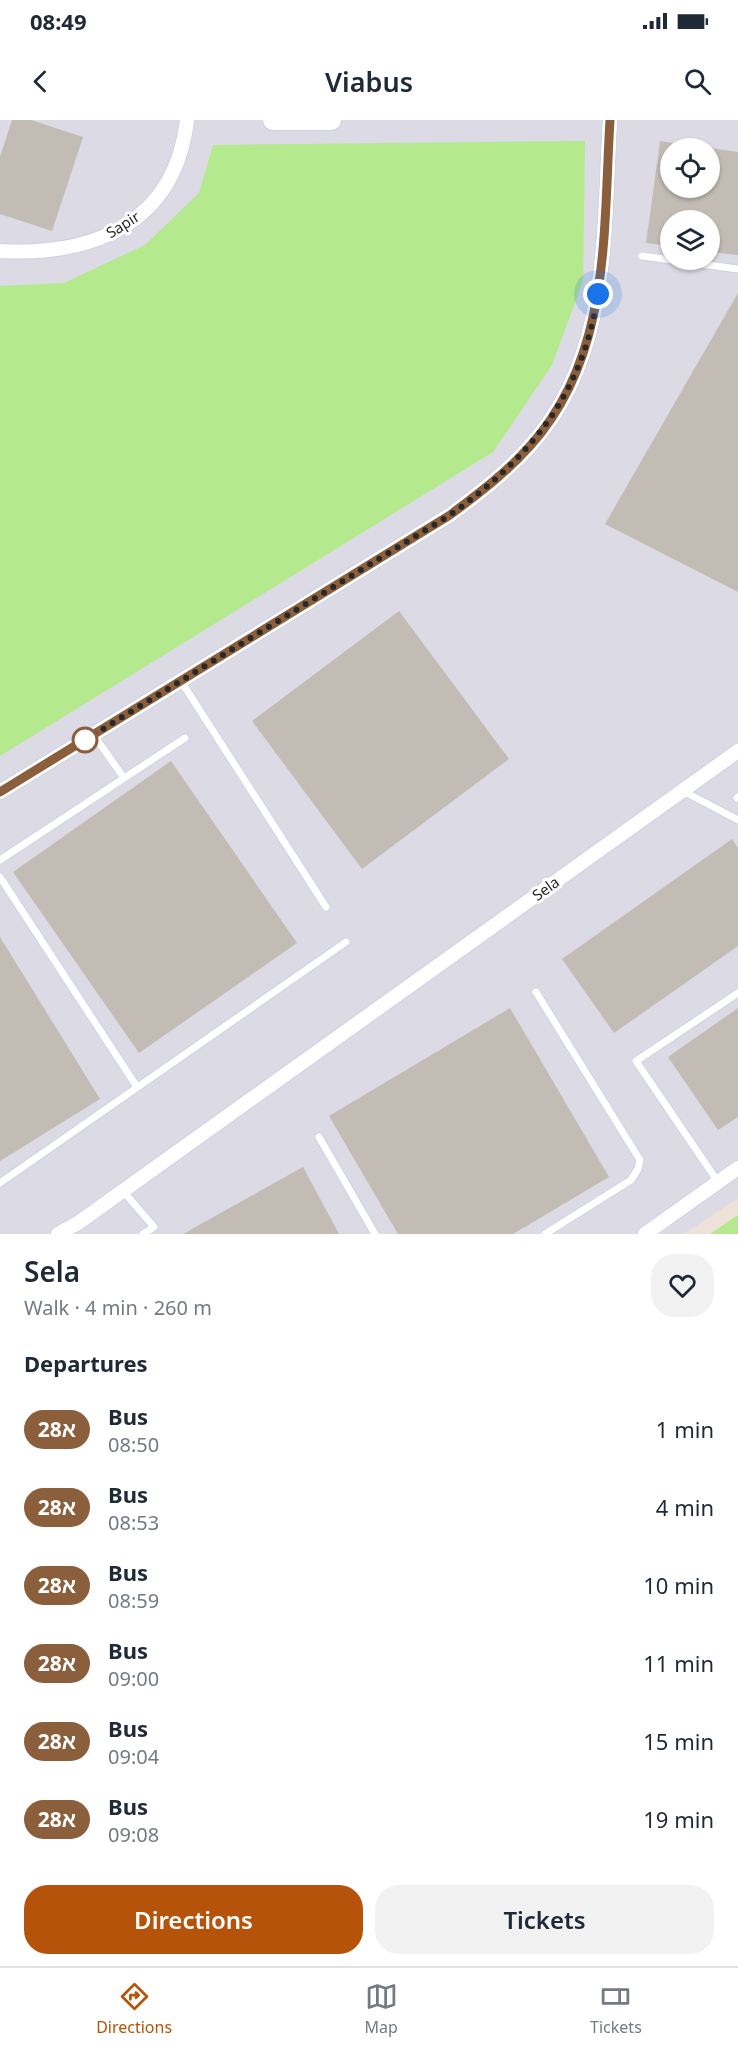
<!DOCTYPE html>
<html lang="en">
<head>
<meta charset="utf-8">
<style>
	:root { --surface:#fff; --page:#f2f2f3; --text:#1f2937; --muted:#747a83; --line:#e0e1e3; --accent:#b45309 }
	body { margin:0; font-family:"Noto Sans",sans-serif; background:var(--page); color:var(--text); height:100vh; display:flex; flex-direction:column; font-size:22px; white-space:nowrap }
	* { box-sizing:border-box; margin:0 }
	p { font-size:20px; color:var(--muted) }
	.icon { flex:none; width:33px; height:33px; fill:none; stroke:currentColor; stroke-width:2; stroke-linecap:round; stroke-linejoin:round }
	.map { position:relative; height:1114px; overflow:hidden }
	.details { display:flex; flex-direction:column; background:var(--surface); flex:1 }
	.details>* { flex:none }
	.badge { padding:0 12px; border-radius:20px; font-size:21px; line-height:39px }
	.controls { position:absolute; left:660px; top:18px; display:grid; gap:12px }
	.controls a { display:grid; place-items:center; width:60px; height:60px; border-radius:50%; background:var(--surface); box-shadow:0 2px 4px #0004; font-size:30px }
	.you { position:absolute; width:30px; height:30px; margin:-15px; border:4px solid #fff; border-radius:50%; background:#1a73e8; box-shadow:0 0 0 9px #1a73e833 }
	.map>.badge { position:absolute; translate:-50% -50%; box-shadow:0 0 0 3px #fff }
	h2 { padding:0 24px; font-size:22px; line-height:54px }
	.round { display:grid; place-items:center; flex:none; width:63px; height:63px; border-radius:24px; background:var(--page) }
	.summary { display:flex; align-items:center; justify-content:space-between; height:102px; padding:0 24px }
	h1 { font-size:28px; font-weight:600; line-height:45px }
	.cta { display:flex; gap:12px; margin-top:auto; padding:12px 24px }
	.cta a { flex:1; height:69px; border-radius:24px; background:var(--accent); color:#fff; font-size:24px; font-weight:600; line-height:69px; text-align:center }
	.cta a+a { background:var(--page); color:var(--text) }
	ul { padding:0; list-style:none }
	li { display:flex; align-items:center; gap:18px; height:78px; padding:0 24px }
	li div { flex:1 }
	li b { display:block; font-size:22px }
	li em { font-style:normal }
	li .badge { min-width:66px; font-weight:700; text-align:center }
	.status { display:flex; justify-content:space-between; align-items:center; height:42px; padding:0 30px; background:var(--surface); direction:ltr }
	.status svg { height:16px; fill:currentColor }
	header { display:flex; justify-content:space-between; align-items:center; height:78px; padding:0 24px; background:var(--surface); font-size:27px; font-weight:600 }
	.menu { display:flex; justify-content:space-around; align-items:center; height:84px; border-top:2px solid var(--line); background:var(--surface); font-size:16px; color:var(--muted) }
	.menu a { display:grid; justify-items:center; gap:3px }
	.menu .on { color:var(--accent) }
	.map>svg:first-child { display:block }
	.industrial { fill:#dcdae4; fill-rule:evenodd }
	.green { fill:#b4e98e }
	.building { fill:#c3bcb5 }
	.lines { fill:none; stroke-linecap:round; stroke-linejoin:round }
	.lane-casing { stroke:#cdd3e3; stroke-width:9 }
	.street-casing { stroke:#cdd3e3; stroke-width:16 }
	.secondary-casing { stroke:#cdd3e3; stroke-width:22 }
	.lane { stroke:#fff; stroke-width:7 }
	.street { stroke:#fff; stroke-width:14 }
	.secondary { stroke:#fff; stroke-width:20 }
	.line-casing { stroke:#fff; stroke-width:14 }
	.line { stroke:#8b5e3c; stroke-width:9 }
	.walk { stroke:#282828; stroke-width:6; stroke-dasharray:0 10.8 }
	.stop-dot { fill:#fff; stroke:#8b5e3c; stroke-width:3 }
	.labels { text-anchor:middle; stroke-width:6; stroke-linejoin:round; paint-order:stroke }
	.street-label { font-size:15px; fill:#282828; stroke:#fff }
</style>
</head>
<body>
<div class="status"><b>08:49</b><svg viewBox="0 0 49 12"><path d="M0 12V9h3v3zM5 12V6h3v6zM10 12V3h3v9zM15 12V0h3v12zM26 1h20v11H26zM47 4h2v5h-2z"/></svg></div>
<header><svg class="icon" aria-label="back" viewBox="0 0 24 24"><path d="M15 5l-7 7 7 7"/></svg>Viabus<svg class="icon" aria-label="search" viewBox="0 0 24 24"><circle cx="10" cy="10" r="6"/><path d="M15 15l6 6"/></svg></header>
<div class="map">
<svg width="738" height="1114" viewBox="0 0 738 1114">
	<rect width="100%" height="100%" fill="#ece2d8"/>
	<!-- industrial -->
	<path class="industrial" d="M0,0H738V1078L684,1114H0ZM670,28H710V68H670ZM670,100H710V140H670Z"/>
	<!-- green -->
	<path class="green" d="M585,21L583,161L552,245L493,332L0,636V166L64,163L145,125L199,73L213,25Z
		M738,1095V1114H710Z"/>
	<!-- building -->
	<path class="building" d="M12,0H31L83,17L52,111L0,94V37Z
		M660,21L703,27L670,28V68H710V28L738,32V135L710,132V100H670V126L646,123Z
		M738,173V472L605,404Z
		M399,491L509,639L362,749L252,601Z
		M171,641L297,823L139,933L13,752Z
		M732,719L738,728V826L614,913L562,839Z
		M0,817L100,979L0,1041Z
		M510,888L609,1057L513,1114H398L329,996Z
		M738,888V997L718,1010L668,937Z
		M303,1047L339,1114H183Z"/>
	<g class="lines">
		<!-- lane casing -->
		<g class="lane-casing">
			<path id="lane" d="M642,136L738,149
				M181,561L326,787
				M93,614L124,658
				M683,671L738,700
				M737,678L738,677
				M0,740L185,618
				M0,757L137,967
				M536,872L640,1040L638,1049L631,1060L545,1114
				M319,1017L375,1114
				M718,1062L636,941L738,873
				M0,1063L346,822
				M123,1071L154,1107L143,1114"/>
		</g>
		<!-- street casing -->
		<g class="street-casing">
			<path id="street" d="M0,131C93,136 175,104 187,0
				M0,672L450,395C478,374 506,353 530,326C611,237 603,112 610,0
				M58,1114L78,1103L738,631
				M645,1114L738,1048"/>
		</g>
		<!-- secondary casing -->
		<g class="secondary-casing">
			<path id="secondary" d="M273,0H331"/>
		</g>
		<!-- lane -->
		<use href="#lane" class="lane"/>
		<!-- street -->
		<use href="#street" class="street"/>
		<!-- secondary -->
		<use href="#secondary" class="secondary"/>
	</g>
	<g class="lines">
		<!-- line casing -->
		<g class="line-casing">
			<path id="line" d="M0,672L450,395C478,374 506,353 530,326C611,236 603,114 610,0"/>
		</g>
		<!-- line -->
		<use href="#line" class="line"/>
		<!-- walk -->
		<path class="walk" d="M85,620L450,395C530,338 583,274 598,174"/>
	</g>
	<!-- markers -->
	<circle class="stop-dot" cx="85" cy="620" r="12"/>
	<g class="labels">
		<!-- street labels -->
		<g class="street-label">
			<text transform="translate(123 105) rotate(-32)" y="5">Sapir</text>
			<text transform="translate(546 769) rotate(-36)" y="5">Sela</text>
		</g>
	</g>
</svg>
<div class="controls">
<a><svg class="icon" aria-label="locate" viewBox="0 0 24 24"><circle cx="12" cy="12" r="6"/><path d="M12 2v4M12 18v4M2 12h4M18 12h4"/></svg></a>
<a><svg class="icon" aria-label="layers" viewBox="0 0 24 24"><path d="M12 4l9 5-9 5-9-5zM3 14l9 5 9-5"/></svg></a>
</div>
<div class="you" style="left:598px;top:174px"></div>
</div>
<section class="details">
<div class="summary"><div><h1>Sela</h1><p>Walk · 4 min · 260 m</p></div><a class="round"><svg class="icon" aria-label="heart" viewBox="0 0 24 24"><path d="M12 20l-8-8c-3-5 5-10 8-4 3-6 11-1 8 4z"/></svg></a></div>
<h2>Departures</h2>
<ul>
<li><span class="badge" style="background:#8b5e3c;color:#fff">28א</span><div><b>Bus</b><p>08:50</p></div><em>1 min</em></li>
<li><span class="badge" style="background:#8b5e3c;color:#fff">28א</span><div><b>Bus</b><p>08:53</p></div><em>4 min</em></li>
<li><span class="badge" style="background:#8b5e3c;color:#fff">28א</span><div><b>Bus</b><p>08:59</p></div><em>10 min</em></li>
<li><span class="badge" style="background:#8b5e3c;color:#fff">28א</span><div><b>Bus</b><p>09:00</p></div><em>11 min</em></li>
<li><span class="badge" style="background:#8b5e3c;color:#fff">28א</span><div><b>Bus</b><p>09:04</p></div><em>15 min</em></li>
<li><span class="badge" style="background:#8b5e3c;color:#fff">28א</span><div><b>Bus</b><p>09:08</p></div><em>19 min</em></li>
</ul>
<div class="cta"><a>Directions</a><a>Tickets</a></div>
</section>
<nav class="menu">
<a class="on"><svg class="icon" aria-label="directions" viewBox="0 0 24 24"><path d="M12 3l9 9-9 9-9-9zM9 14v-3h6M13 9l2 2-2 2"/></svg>Directions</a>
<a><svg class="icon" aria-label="map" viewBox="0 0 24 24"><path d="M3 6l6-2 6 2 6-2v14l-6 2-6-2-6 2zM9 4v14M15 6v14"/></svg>Map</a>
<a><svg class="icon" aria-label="tickets" viewBox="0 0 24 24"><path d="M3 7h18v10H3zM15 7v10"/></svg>Tickets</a>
</nav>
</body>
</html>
